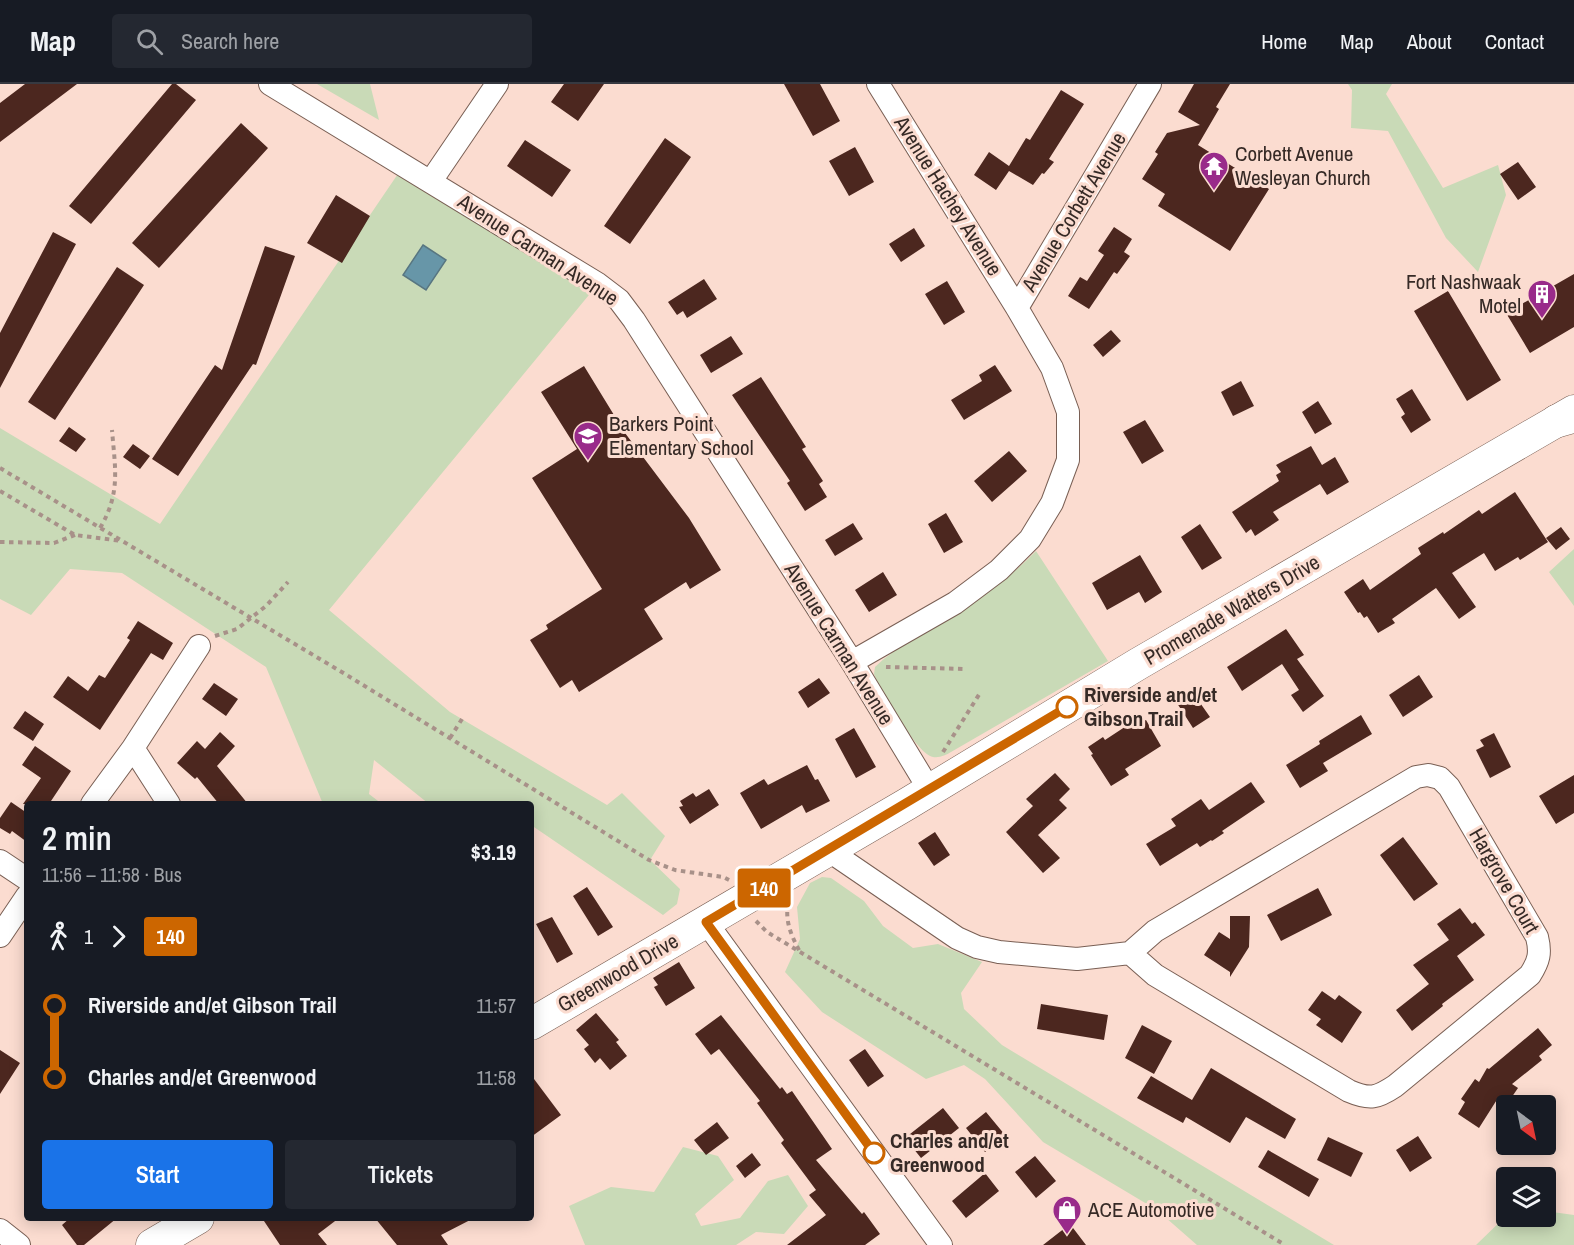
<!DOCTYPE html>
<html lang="en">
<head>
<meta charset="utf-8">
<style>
	:root { --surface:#171b24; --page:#242831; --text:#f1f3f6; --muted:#9ea1a6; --line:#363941; --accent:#1a73e8 }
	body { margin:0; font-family:"Archivo Narrow",sans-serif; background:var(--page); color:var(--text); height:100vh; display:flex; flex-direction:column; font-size:22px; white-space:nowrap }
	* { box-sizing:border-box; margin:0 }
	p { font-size:20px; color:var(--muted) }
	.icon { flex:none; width:33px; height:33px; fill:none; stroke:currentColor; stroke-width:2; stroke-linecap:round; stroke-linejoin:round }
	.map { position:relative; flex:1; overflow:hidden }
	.sheet { position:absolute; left:24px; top:717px; width:510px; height:420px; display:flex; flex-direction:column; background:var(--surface); border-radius:6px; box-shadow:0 3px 15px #0003 }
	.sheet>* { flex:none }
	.badge { padding:0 12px; border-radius:4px; font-size:21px; line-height:39px }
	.needle { width:39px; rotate:147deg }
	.buttons { position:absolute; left:1496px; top:1011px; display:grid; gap:12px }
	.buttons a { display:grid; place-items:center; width:60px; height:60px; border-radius:6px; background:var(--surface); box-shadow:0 3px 15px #0003; font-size:30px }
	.map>.badge { position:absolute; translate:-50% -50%; box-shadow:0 0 0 3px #fff }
	.legs { display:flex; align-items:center; gap:9px; height:66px; padding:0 18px; font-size:20px }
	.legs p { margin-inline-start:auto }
	.headline { display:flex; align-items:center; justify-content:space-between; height:102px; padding:0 18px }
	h1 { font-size:33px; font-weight:600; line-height:45px }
	.action { display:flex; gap:12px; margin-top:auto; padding:12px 18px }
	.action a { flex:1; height:69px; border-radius:6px; background:var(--accent); color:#fff; font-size:24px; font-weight:600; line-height:69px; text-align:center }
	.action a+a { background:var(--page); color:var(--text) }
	ul { padding:0 18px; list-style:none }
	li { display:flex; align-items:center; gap:21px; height:72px; font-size:22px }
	li i { display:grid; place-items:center; width:9px; height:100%; margin:0 8px; background:currentColor }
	li i::after { content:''; width:15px; height:15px; margin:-8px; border:4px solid; border-radius:50%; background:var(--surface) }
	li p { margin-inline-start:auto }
	li:first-child i { background:linear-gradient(#0000 50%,currentColor 0) }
	li:last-child i { background:linear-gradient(currentColor 50%,#0000 0) }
	header { display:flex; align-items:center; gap:36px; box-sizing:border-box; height:84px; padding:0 30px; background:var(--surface); border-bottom:2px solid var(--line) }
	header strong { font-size:28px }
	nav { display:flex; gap:33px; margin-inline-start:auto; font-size:21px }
	.search { width:420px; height:54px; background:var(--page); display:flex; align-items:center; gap:15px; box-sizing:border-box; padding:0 21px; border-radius:6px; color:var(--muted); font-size:22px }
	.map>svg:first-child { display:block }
	.green { fill:#c9dab7 }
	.water { fill:#6796a8; stroke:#587681; stroke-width:1.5 }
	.building { fill:#4c271f }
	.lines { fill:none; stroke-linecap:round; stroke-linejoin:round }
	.street-casing { stroke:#795f54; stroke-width:24 }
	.secondary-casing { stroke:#795f54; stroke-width:33 }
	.primary-casing { stroke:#795f54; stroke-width:34 }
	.path { stroke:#a89189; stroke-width:4; stroke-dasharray:4.5 4.5; stroke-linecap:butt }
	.street { stroke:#fff; stroke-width:22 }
	.secondary { stroke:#fff; stroke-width:32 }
	.primary { stroke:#fff; stroke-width:33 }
	.line-1-casing { stroke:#fff; stroke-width:14 }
	.line-1 { stroke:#c60; stroke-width:9 }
	.stop-1-dot { fill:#fff; stroke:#c60; stroke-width:3 }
	.labels { text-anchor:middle; stroke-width:6; stroke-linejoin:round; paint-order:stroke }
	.poi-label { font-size:21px; fill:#362a26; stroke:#fbdcd0; text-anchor:start }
	.street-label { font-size:21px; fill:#362a26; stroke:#fbdcd0 }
	.stop-label { font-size:21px; font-weight:bold; fill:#362a26; stroke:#fbdcd0; text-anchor:start }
</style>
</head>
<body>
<header>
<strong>Map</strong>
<div class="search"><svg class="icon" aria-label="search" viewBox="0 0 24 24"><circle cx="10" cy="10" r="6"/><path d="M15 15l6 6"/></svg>Search here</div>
<nav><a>Home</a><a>Map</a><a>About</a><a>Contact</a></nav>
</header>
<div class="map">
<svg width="1574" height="1161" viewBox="0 0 1574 1161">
	<rect width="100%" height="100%" fill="#fbdcd0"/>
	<!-- green -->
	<path class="green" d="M317,0H370L379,36Z
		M1348,0H1392L1386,10L1443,104L1498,81L1506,111L1478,188L1446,154L1388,47L1351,44L1352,6Z
		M404,81L598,200L329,526L450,628L607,721L622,709L665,752L650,776L680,805L677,820L663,831L531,741V720H429L374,676L369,710L382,720H323L266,583L122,489L70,485L31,531L0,515V344L160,440Z
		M1574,465V522L1549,488Z
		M1036,467L1108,577L951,668C946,671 940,674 933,673C917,670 886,613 877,597L874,590L875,583C896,562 923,551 948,535C981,516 1009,494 1036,467Z
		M822,793L831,794L864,817L883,842L913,864L938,860L982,878L961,909L964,925L1002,961L1334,1161H1197L1157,1126L1043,1058L985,995L964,981L926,995L822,928L785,888L800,855L797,823L810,799Z
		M683,1063L718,1072L734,1096L695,1130L701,1142L740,1134L768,1097L788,1091L808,1122L784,1150L756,1148L736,1161H585L569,1122L611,1103L654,1108Z
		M1545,1127L1574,1131V1161H1476L1506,1132H1545Z"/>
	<!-- water -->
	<path class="water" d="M423,161L446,176L426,206L403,191Z"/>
	<!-- building -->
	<path class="building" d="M25,0H77L0,58V19Z
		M172,0H176L196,16L91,140L69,122Z
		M564,0H604L578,37L551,18Z
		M784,0H820L840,37L813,52Z
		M1194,0H1230L1216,23L1219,25L1198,61L1269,105L1230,167L1158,122L1165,110L1142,95L1158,70L1155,68L1167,49L1200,41L1178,28Z
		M1061,6L1084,20L1049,75L1054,78L1044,90L1042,89L1033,101L1009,87L996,106L974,91L989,68L1009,82L1026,54L1030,56Z
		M241,39L268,64L159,184L132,159Z
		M665,54L691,73L630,160L604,142Z
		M525,56L571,86L552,113L507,82Z
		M855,63L874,98L849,112L829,77Z
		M1518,78L1536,103L1518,116L1500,90Z
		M336,111L370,132L342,179L307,159Z
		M1114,143L1132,155L1124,168L1130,172L1117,190L1114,188L1089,225L1068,212L1080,193L1087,197L1104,171L1098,167Z
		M914,144L925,162L901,178L889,160Z
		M53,148L76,160L0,304V249Z
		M265,162L295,172L256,281L253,280L178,392L152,375L215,281L222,286Z
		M117,183L144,201L55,336L28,318Z
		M1574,190V243L1530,269L1506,229Z
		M704,195L717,215L687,234L683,227L677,231L668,218Z
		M947,197L965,228L944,241L925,210Z
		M1448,207L1501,296L1467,317L1414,227Z
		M1111,246L1121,257L1103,273L1093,261Z
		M731,252L743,270L711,289L700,271Z
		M995,281L1012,307L964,336L951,316L982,297L979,291Z
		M584,282L625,349L689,434L721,486L690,505L686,498L644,525L663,555L579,608L572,596L560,604L530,556L548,545L546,541L602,505L532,394L577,365L541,308Z
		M761,293L806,363L802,365L823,397L819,400L827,413L805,427L787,399L790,397L732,311Z
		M1241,297L1254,322L1233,332L1221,308Z
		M1412,305L1431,336L1411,349L1401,333L1405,330L1396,315Z
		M1318,317L1332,340L1315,350L1302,328Z
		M1145,336L1164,367L1142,380L1123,348Z
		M69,343L86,355L76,368L59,357Z
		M133,360L150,372L140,385L123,373Z
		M1311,362L1322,381L1335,373L1349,398L1327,411L1320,400L1273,428L1279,436L1255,452L1251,445L1246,449L1232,428L1279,397L1276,391L1281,388L1276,381Z
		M1009,367L1027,387L992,418L974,397Z
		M1515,408L1548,458L1520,476L1518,473L1495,487L1484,469L1452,489L1476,523L1459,535L1436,504L1392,535L1395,539L1378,549L1367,532L1364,534L1360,528L1358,529L1344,508L1363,495L1370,506L1421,470L1418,464L1443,448L1444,450L1479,426L1482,430Z
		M946,429L963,458L944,469L928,440Z
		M853,439L863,455L835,472L825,456Z
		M1200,440L1222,474L1202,486L1181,453Z
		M1561,443L1570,455L1556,466L1546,454Z
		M1140,471L1162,508L1145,519L1139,508L1107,526L1092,499Z
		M883,488L897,511L869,528L855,506Z
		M138,537L173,559L163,576L151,569L100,646L53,613L68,592L88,607L99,591L105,594L130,556L127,554Z
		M1286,545L1304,571L1297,575L1324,612L1303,628L1291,611L1299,606L1282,580L1242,607L1227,583Z
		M1419,591L1433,613L1403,633L1389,611Z
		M819,594L830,609L808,624L798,608Z
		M214,599L238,615L226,632L202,615Z
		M1191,606L1210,633L1193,644L1175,616Z
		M25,627L44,640L33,657L13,644Z
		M1361,631L1372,650L1323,679L1328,687L1300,704L1286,681L1320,660L1319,657Z
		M1140,633L1143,637L1146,636L1161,662L1125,685L1129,691L1111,702L1091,671L1093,670L1088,663L1103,653L1105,656Z
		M854,644L876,683L856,694L835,655Z
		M220,648L235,662L217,682L248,720H219L197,693L195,695L177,679L197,657L205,665Z
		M1494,649L1511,683L1490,694L1476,666L1484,662L1480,656Z
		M35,662L71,687L49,720H23L41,694L22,681Z
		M807,681L815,696L818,695L830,717L806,729L802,721L761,745L740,709L764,695L768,701Z
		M1055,689L1070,705L1059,716L1067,724L1038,751L1060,774L1043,789L1006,748L1033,722L1026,715Z
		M1574,691V729L1556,740L1539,712Z
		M1251,698L1265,718L1222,747L1224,749L1212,757L1211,756L1200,763L1197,759L1160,782L1146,760L1176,742L1171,735L1201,715L1209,726Z
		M709,705L719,721L690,740L679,723L683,722L680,717L693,709L696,713Z
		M11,718L27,729V758L12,747L10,750L0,744V734Z
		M935,748L950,771L934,782L918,759Z
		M1403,753L1438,800L1414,817L1380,771Z
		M587,803L613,843L598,852L573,812Z
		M1318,804L1332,831L1281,857L1267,831Z
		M1460,824L1472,840L1475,838L1485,851L1457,872L1474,896L1442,920L1443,922L1412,947L1396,926L1429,900L1413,881L1449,856L1437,840Z
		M1230,832H1250L1249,863L1230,893V888L1204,871L1219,848L1230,855Z
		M552,833L573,870L557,879L536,840Z
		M679,878L695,904L666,922L654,903L658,901L653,894Z
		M1322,907L1335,916L1339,911L1362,928L1342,959L1316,941L1321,935L1308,926Z
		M1041,920L1108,931L1104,956L1037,945Z
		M596,929L619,956L616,958L627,972L610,986L600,974L595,979L584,965L589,961L576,946Z
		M721,931L780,1005L782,1003L787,1010L792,1007L832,1065L816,1076L862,1130L864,1128L880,1150L865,1161H787L826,1131L809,1111L816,1106L781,1059L784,1056L757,1019L760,1017L719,965L711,971L695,950Z
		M1142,941L1172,957L1154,990L1125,974Z
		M1538,944L1552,961L1539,972L1542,976L1512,1000L1518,1004L1507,1020L1498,1014L1479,1044L1458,1030L1465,1018L1461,1015L1475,995L1479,998L1487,984L1489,985Z
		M865,965L884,992L868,1003L849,976Z
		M0,966L20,979L0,1010Z
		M1211,984L1296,1035L1285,1055L1246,1033L1230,1059L1186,1033L1183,1039L1137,1014L1151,992L1192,1016Z
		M531,991L561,1031L531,1053Z
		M943,1024L959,1044L921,1074L905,1054Z
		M986,1028L1005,1051L985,1068L966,1044Z
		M717,1038L729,1054L706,1071L694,1056Z
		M1418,1052L1432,1074L1410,1088L1396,1066Z
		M1328,1053L1363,1069L1351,1093L1317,1076Z
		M1268,1066L1319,1095L1309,1113L1258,1083Z
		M752,1069L761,1081L745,1094L736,1082Z
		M1035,1072L1056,1097L1036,1114L1015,1088Z
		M985,1089L999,1107L966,1134L952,1117Z
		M70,1134H117L84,1161H77L62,1141Z
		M262,1134H339L318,1150L327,1161H280Z
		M375,1134H474L441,1151L448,1161H397Z
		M1070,1140L1086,1161H1043Z"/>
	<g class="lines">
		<!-- street casing -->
		<g class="street-casing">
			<path id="street" d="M270,0L598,200L619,216L634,236L852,578L929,705
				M431,97L497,0
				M1017,224L1150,0
				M852,578L955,519L999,486L1030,455L1052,419L1068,376V328L1052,284L1017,224L878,0
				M133,664L169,720
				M1428,691L1440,694L1449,703L1537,853C1541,869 1539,877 1530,891L1395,1002C1377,1014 1370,1016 1349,1007L1155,891L1130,869L1155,847L1416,693Z
				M92,720L133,664L199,562
				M828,766L957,854L977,863L999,868L1077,875L1130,869
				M0,777L27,795
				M706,838L941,1161
				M0,852L27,812
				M0,1146L19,1161"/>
		</g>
		<!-- secondary casing -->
		<g class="secondary-casing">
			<path id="secondary" d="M531,940L907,720L1138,580L1574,327
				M152,1161L198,1134"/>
		</g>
		<!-- primary casing -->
		<g class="primary-casing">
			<path id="primary" d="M1557,337L1574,332"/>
		</g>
		<!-- path -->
		<path class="path" d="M0,384L345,590L649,776L675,786L723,793L729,796
			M0,407L75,451L122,457
			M100,444C121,409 115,384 112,346
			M0,458L54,459L75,451
			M215,552L237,545L266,522L288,498
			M886,583L966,585
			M450,654L462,635
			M943,668L980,609
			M788,819C785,838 791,851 800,868
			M756,837L767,848L1285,1161"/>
		<!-- street -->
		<use href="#street" class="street"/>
		<!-- secondary -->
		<use href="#secondary" class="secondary"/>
		<!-- primary -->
		<use href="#primary" class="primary"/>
	</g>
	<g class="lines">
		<!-- line-1 casing -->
		<g class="line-1-casing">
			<path id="line-1" d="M874,1069L706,838L1067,623"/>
		</g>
		<!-- line-1 -->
		<use href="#line-1" class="line-1"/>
	</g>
	<!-- icons -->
	<defs>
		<g id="temple-pin" transform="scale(1.5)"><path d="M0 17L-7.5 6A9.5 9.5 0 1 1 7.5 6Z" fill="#992b8a" stroke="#fbdcd0"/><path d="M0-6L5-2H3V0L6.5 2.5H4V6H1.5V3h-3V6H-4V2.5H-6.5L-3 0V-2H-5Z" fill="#fff"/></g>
		<g id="building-pin" transform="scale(1.5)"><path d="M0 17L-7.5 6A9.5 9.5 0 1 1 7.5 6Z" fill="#992b8a" stroke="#fbdcd0"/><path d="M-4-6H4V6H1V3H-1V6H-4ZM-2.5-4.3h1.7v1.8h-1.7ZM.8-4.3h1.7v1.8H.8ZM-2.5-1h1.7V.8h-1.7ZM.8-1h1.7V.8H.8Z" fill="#fff"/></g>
		<g id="school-pin" transform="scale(1.5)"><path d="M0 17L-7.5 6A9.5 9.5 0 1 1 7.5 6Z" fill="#992b8a" stroke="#fbdcd0"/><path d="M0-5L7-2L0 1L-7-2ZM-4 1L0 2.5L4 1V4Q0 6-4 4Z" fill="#fff"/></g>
		<g id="shop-pin" transform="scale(1.5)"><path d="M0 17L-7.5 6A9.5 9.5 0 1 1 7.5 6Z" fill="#992b8a" stroke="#fbdcd0"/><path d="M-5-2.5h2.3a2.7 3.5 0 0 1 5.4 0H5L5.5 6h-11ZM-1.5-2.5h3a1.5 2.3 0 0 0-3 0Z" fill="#fff"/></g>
	</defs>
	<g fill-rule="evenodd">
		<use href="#temple-pin" x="1214" y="82"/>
		<use href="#building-pin" x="1542" y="210"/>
		<use href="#school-pin" x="588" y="352"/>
		<use href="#shop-pin" x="1067" y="1126"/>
	</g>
	<!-- markers -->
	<g class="stop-1-dot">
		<circle cx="1067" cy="623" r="10"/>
		<circle cx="874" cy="1069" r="10"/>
	</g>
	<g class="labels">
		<!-- poi labels -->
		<g class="poi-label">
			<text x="1235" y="77">Corbett Avenue<tspan x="1235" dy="24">Wesleyan Church</tspan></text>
			<text x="1521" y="205" text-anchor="end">Fort Nashwaak<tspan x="1521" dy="24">Motel</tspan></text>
			<text x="609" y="347">Barkers Point<tspan x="609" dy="24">Elementary School</tspan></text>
			<text x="1088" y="1133">ACE Automotive</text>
		</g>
		<!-- street labels -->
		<g class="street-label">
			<text transform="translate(948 112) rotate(58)" y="7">Avenue Hachey Avenue</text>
			<text transform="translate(1074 128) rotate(-59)" y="7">Avenue Corbett Avenue</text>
			<text transform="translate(538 166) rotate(33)" y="7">Avenue Carman Avenue</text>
			<text transform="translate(1232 526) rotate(-30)" y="7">Promenade Watters Drive</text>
			<text transform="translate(839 560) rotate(58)" y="7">Avenue Carman Avenue</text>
			<text transform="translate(1504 797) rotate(60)" y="7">Hargrove Court</text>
			<text transform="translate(618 889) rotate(-30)" y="7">Greenwood Drive</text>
		</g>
		<!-- stop labels -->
		<g class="stop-label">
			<text x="1084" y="618">Riverside and/et<tspan x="1084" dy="24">Gibson Trail</tspan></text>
			<text x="890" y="1064">Charles and/et<tspan x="890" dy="24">Greenwood</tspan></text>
		</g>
	</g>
</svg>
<div class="buttons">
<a><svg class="needle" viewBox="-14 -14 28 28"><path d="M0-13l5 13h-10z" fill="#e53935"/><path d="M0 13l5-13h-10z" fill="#9ea1a6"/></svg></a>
<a><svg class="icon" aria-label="layers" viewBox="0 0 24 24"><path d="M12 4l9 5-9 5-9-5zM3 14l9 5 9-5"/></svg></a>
</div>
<b class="badge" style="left:764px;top:804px;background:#c60;color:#fff">140</b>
<section class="sheet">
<div class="headline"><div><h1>2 min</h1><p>11:56 – 11:58 · Bus</p></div><b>$3.19</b></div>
<div class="legs"><svg class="icon" aria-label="walk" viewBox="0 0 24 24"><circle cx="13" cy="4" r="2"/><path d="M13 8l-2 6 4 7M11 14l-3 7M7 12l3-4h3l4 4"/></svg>1<svg class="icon" aria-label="forward" viewBox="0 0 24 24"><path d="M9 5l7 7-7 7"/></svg><b class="badge" style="background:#c60;color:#fff">140</b></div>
<ul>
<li><i style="color:#c60"></i><b>Riverside and/et Gibson Trail</b><p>11:57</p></li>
<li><i style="color:#c60"></i><b>Charles and/et Greenwood</b><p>11:58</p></li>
</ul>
<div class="action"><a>Start</a><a>Tickets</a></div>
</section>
</div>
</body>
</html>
